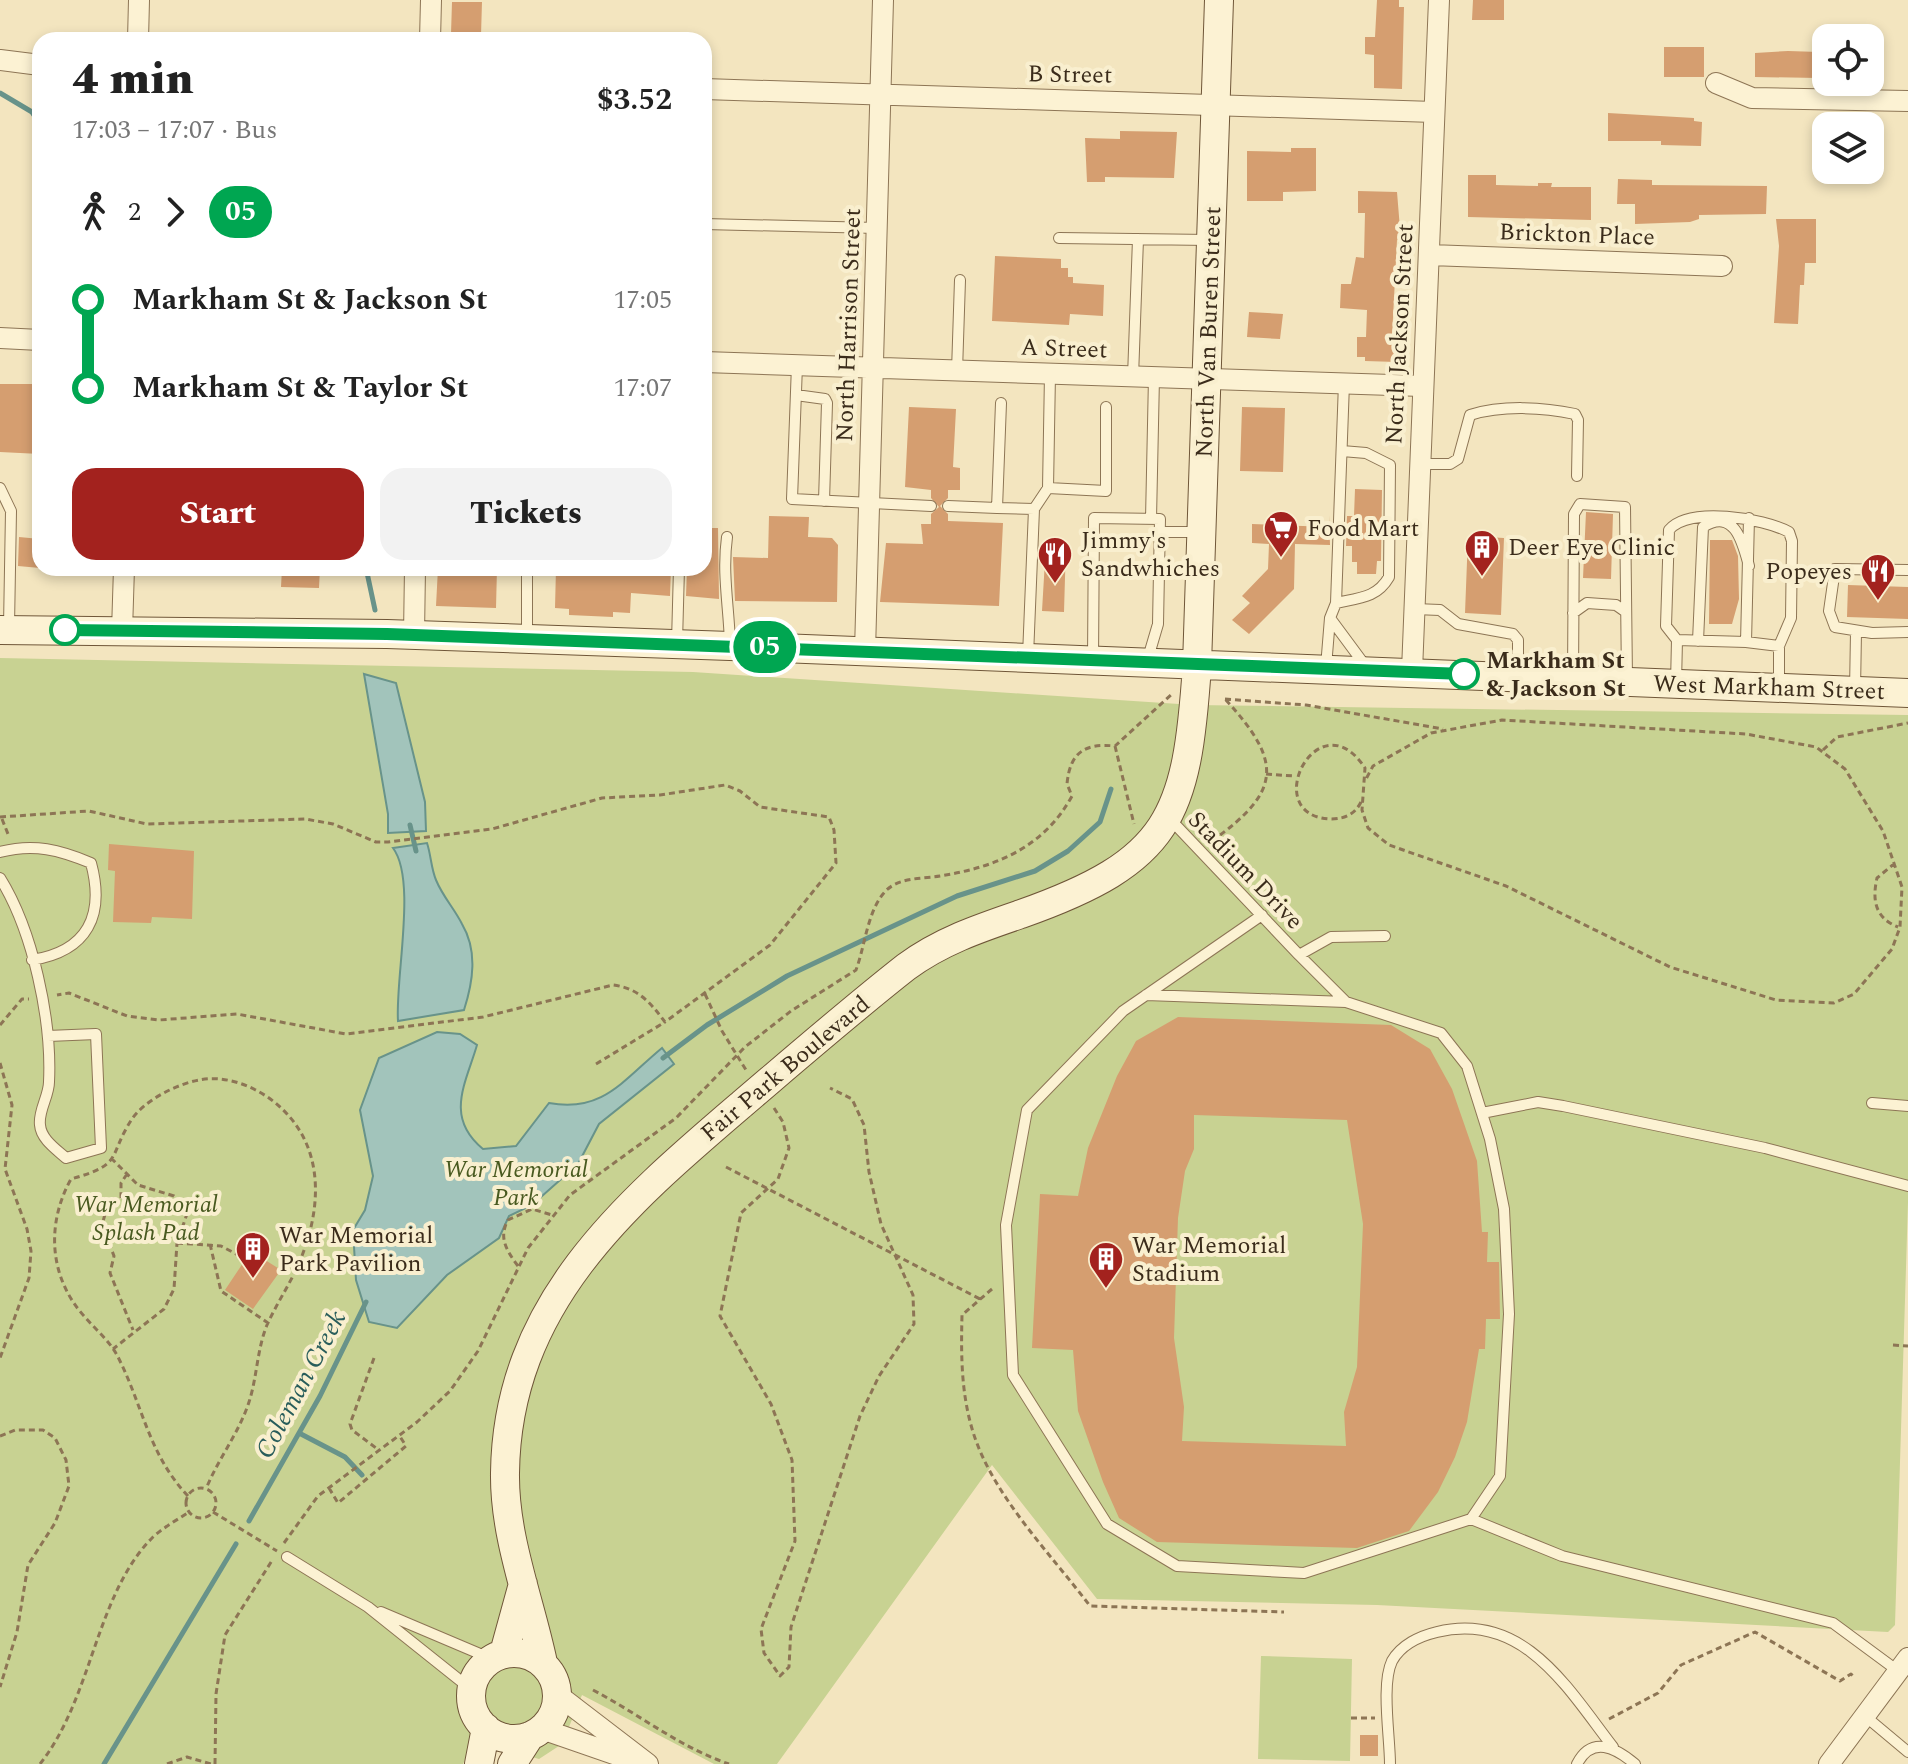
<!DOCTYPE html>
<html lang="en">
<head>
<meta charset="utf-8">
<style>
	:root { --surface:#fff; --page:#f2f2f2; --text:#222; --muted:#767676; --accent:#a3221e }
	body { margin:0; font-family:Spectral,serif; background:var(--page); color:var(--text); height:100vh; display:flex; flex-direction:column; font-size:30px; white-space:nowrap }
	* { box-sizing:border-box; margin:0 }
	p { font-size:26px; color:var(--muted) }
	.icon { flex:none; width:44px; height:44px; fill:none; stroke:currentColor; stroke-width:2; stroke-linecap:round; stroke-linejoin:round }
	.map { position:relative; flex:1; overflow:hidden }
	.panel { position:absolute; left:32px; top:32px; width:680px; height:544px; display:flex; flex-direction:column; background:var(--surface); border-radius:24px; box-shadow:0 4px 12px #0003 }
	.panel>* { flex:none }
	.badge { padding:0 16px; border-radius:26px; font-size:28px; line-height:52px }
	.fabs { position:absolute; left:1812px; top:24px; display:grid; gap:16px }
	.fabs a { display:grid; place-items:center; width:72px; height:72px; border-radius:16px; background:var(--surface); box-shadow:0 4px 12px #0003; font-size:40px }
	.map>.badge { position:absolute; translate:-50% -50%; box-shadow:0 0 0 4px #fff }
	.legs { display:flex; align-items:center; gap:12px; height:88px; padding:0 40px; font-size:26px }
	.legs p { margin-inline-start:auto }
	.overview { display:flex; align-items:center; justify-content:space-between; height:136px; padding:0 40px }
	h1 { font-size:44px; font-weight:800; line-height:60px }
	.button { display:flex; gap:16px; margin-top:auto; padding:16px 40px }
	.button a { flex:1; height:92px; border-radius:24px; background:var(--accent); color:#fff; font-size:32px; font-weight:800; line-height:92px; text-align:center }
	.button a+a { background:var(--page); color:var(--text) }
	ul { padding:0 40px; list-style:none }
	li { display:flex; align-items:center; gap:28px; height:88px; font-size:30px }
	li i { display:grid; place-items:center; width:12px; height:100%; margin:0 10px; background:currentColor }
	li i::after { content:''; width:20px; height:20px; margin:-10px; border:6px solid; border-radius:50%; background:var(--surface) }
	li p { margin-inline-start:auto }
	li:first-child i { background:linear-gradient(#0000 50%,currentColor 0) }
	li:last-child i { background:linear-gradient(currentColor 50%,#0000 0) }
	.map>svg:first-child { display:block }
	.green { fill:#c8d292 }
	.water { fill:#a2c4bb; stroke:#68938a; stroke-width:2 }
	.lines { fill:none; stroke-linecap:round; stroke-linejoin:round }
	.stream { stroke:#68938a; stroke-width:5 }
	.building { fill:#d59e70; fill-rule:evenodd }
	.lane-casing { stroke:#8d7555; stroke-width:12 }
	.street-casing { stroke:#8d7555; stroke-width:22 }
	.secondary-casing { stroke:#6f5638; stroke-width:30 }
	.path { stroke:#8d7555; stroke-width:3; stroke-dasharray:6 4; stroke-linecap:butt }
	.lane { stroke:#fcf2d3; stroke-width:10 }
	.street { stroke:#fcf2d3; stroke-width:20 }
	.secondary { stroke:#fcf2d3; stroke-width:28 }
	.line-1-casing { stroke:#fff; stroke-width:18 }
	.line-1 { stroke:#00a651; stroke-width:12 }
	.stop-1-dot { fill:#fff; stroke:#00a651; stroke-width:4 }
	.labels { text-anchor:middle; stroke-width:8; stroke-linejoin:round; paint-order:stroke }
	.street-label { font-size:24px; fill:#3b2c1b; stroke:#f9efcf }
	.poi-label { font-size:24px; fill:#3b2c1b; stroke:#f9efcf; text-anchor:start }
	.stop-label { font-size:24px; font-weight:bold; fill:#3b2c1b; stroke:#f9efcf; text-anchor:start }
	.park-label { font-size:24px; font-style:italic; fill:#495a20; stroke:#f9efcf }
	.water-label { font-size:26px; font-style:italic; fill:#295d5b; stroke:#f9efcf }
</style>
</head>
<body>
<div class="map">
<svg width="1908" height="1764" viewBox="0 0 1908 1764">
	<rect width="100%" height="100%" fill="#f3e5bf"/>
	<!-- green -->
	<path class="green" d="M0,658L693,672L1194,705L1908,715V1202L1895,1625L1888,1632L1377,1605L1097,1599L992,1465L777,1764H714L582,1695L562,1744L539,1759L473,1740L463,1764H0Z
		M1261,1656L1352,1659L1350,1761L1258,1759Z"/>
	<!-- water -->
	<path class="water" d="M364,674L396,683L425,802L426,831L388,833V814Z
		M427,843C431,855 431,868 436,880C443,897 454,908 462,924C478,951 473,982 464,1010L398,1021C395,978 417,880 393,848Z
		M437,1032L460,1034L477,1045C466,1083 444,1117 483,1149L516,1146L549,1103C603,1113 623,1080 662,1048L674,1064L599,1124L578,1164L532,1205L509,1216L499,1238L447,1275L397,1328L369,1322L356,1280L353,1230L365,1210L373,1176L360,1110L379,1058Z"/>
	<g class="lines">
		<!-- stream -->
		<path class="stream" d="M0,93L32,112L40,124
			M366,568L375,610
			M410,825L416,851
			M663,1058L707,1025L787,976L957,896L1035,871L1068,851L1100,822L1111,789
			M299,1433L345,1457L362,1475
			M249,1521L320,1396L366,1302
			M104,1764L236,1544"/>
	</g>
	<!-- building -->
	<path class="building" d="M1377,0H1399V7H1404L1402,89L1374,88V55L1365,54V37H1375Z
		M1473,0H1504V20H1472Z
		M452,2H482L481,35L451,34Z
		M1664,47H1704V77H1664Z
		M1788,51L1819,52L1818,78L1755,77V53Z
		M1608,113L1694,118V121L1702,122L1701,146L1661,145V141H1608Z
		M1120,131L1177,132L1174,178L1105,177V182H1087L1085,138L1120,139Z
		M1291,148H1316V191L1283,192V201H1247V151L1291,152Z
		M1468,175H1496V185L1538,186V183H1552L1551,187H1591V220L1468,217Z
		M1618,179L1652,180V185L1767,186L1766,214L1699,215V219L1690,222L1635,224V204H1617Z
		M1358,191L1397,192L1401,241L1397,240L1392,337H1398L1397,362L1365,361V357H1357V337H1366L1367,310L1340,308L1341,284H1351L1356,257L1364,258L1365,213H1358Z
		M1776,219H1816V263H1805L1804,285H1800L1798,324L1774,323L1779,246Z
		M995,256L1061,259V268H1068V277H1073V283L1104,285L1103,316L1070,314L1069,325L992,321Z
		M1249,312L1283,314L1280,339L1247,337Z
		M0,384H40V454L0,452Z
		M909,407L956,409L953,467L960,468V490H948V498L940,506L948,514V521L1003,523L999,606L880,602L886,543L923,544L921,524H931V514L939,507L931,498V490L905,487Z
		M1242,407L1285,408L1283,472L1240,471Z
		M1355,489L1382,490L1381,561H1377L1376,574H1357V562H1352V546H1346L1347,516H1354Z
		M1586,512L1613,514L1611,579L1583,578Z
		M1329,515L1330,545L1295,544L1294,589L1249,634L1232,620L1250,603L1242,596L1268,569L1269,544L1252,543V524L1329,527Z
		M769,516L809,517L808,537L832,538L838,545L837,602L735,601L733,557L768,558Z
		M704,528H718L719,599L686,596L687,568H704Z
		M1468,536L1504,538L1501,615L1465,613Z
		M19,537L40,539V568L18,566Z
		M1710,540H1732L1738,556L1739,599L1732,624H1709Z
		M1046,543H1066L1064,612L1042,611Z
		M282,568H320L319,588L281,587Z
		M438,568H497L496,608L436,606Z
		M556,568H671L670,596L631,593L630,613L613,612V617L569,615V609L555,608Z
		M1848,585L1908,587V619L1847,617Z
		M109,844L194,851L192,919L152,917L151,923L113,922L115,871L108,870Z
		M1178,1017L1391,1025L1430,1049L1452,1089L1477,1161L1482,1232H1488L1487,1262H1499L1500,1319H1486L1485,1349H1479L1467,1422L1455,1457L1438,1492L1409,1531L1357,1548L1157,1542L1119,1518L1103,1482L1078,1411L1073,1350L1032,1348L1040,1194L1078,1196L1088,1148L1117,1076L1136,1041ZM1194,1115L1347,1120L1363,1224L1357,1367L1344,1412L1346,1446L1182,1441L1184,1407L1174,1338L1178,1218L1185,1171L1194,1149Z
		M251,1251L281,1270L253,1309L225,1290Z
		M1360,1735H1378V1756H1360Z"/>
	<g class="lines">
		<!-- lane casing -->
		<g class="lane-casing">
			<path id="lane" d="M704,224L877,228
				M1059,238L1209,240
				M797,365L792,499L931,506
				M957,371L960,280
				M1133,377L1138,239
				M796,395L825,399L827,403L824,501
				M1001,403L997,508L1034,509L1028,656
				M1419,464H1450L1458,459L1470,415C1502,405 1542,407 1575,414L1578,420L1577,476
				M0,488L11,511L9,626
				M1048,488L1106,491V407
				M948,506L997,508
				M1034,509L1048,488L1050,374
				M1749,518L1746,642L1779,646
				M1151,519L1154,377
				M1160,532H1198
				M727,537C722,574 729,607 730,644
				M1908,570L1835,569L1829,611L1835,627L1872,633L1908,632
				M1336,603L1344,383
				M1415,609L1440,610L1458,624L1513,634L1518,640V677
				M1573,613L1587,603L1616,605L1626,612
				M1330,618L1367,668
				M527,638V568
				M1677,640L1746,642
				M1698,641L1703,527C1735,507 1743,544 1749,566
				M677,642L679,568
				M1093,659L1094,518L1160,519L1158,624L1148,658
				M1326,667L1330,618L1336,603C1359,598 1377,598 1389,577L1390,465L1366,453L1342,451
				M1573,678L1574,514L1580,504L1625,507L1627,679
				M1676,683L1677,640L1666,626L1669,530C1689,506 1763,518 1789,532L1792,541L1791,618L1779,646V685
				M1855,690L1856,632
				M1169,818L1299,955L1331,937L1385,936
				M0,852C34,843 60,850 91,863C105,915 88,951 32,960
				M0,878C33,931 52,1020 49,1082C49,1096 38,1111 40,1125C41,1139 56,1149 66,1158L101,1148L96,1034L48,1036
				M1262,915L1123,1011L1027,1110L1006,1225L1013,1375L1107,1524L1177,1566L1304,1573L1471,1519L1500,1476L1509,1314L1504,1209L1490,1139L1467,1066L1441,1033L1346,1002L1299,955
				M1146,995L1346,1002
				M1872,1103L1908,1106
				M1482,1113L1538,1102L1563,1106L1765,1148L1908,1186
				M1471,1519L1562,1556L1833,1623L1898,1671
				M287,1557L368,1607L472,1690
				M381,1612L492,1659
				M1865,1716L1908,1752
				M1390,1764C1390,1737 1381,1684 1392,1661C1401,1645 1420,1636 1437,1632C1524,1611 1568,1689 1613,1747
				M1577,1764C1592,1735 1616,1748 1635,1764"/>
		</g>
		<!-- street casing -->
		<g class="street-casing">
			<path id="street" d="M138,40L139,0
				M430,40L431,0
				M0,60L40,65
				M1716,83L1752,98L1908,101
				M704,89L1434,112
				M1430,255L1722,266
				M0,338L40,340
				M704,362L1422,386
				M122,631L124,568
				M414,635L415,568
				M865,651L883,0
				M1412,671L1439,0
				M558,1695L648,1764
				M542,1729L637,1762
				M1829,1764L1908,1658"/>
		</g>
		<!-- secondary casing -->
		<g class="secondary-casing">
			<path id="secondary" d="M0,630L387,634L730,646L1908,693
				M471 1696a43 43 0 1 1 86 0a43 43 0 1 1-86 0Z
				M504,1653L523,1584
				M543,1663C530,1601 504,1537 505,1473C507,1304 625,1204 742,1104C796,1058 850,1011 906,967C941,941 980,928 1021,914C1171,861 1187,817 1197,665L1219,0
				M479,1764L486,1728
				M512,1764L530,1736"/>
		</g>
		<!-- path -->
		<path class="path" d="M1225,699L1306,705L1443,729
			M1115,746L1134,824
			M1823,750L1837,737L1908,723
			M1266,774L1294,776
			M1361,802C1355,814 1345,819 1331,819C1257,817 1318,696 1365,768L1362,810L1368,828L1389,845L1506,886L1670,967L1776,1000L1834,1003L1854,994L1892,949L1900,927L1902,887L1883,831L1845,769L1816,747L1746,734L1502,720L1431,733L1373,766L1366,779
			M0,817L89,811L147,824L305,819L333,824L376,842H388L492,829L602,798L660,795L725,785L740,791L760,807L829,817L834,830L836,863L770,945L665,1022C650,1002 638,988 613,985L483,1017L346,1034L237,1014L159,1020L127,1016L69,993L57,995
			M2,819L8,834
			M1212,841C1282,791 1283,762 1225,699
			M1895,863L1877,878C1872,900 1875,918 1898,927
			M705,994L722,1031L746,1070
			M0,1025L22,999H29
			M0,1063L12,1105L5,1169L27,1229L31,1251L29,1278L0,1358
			M596,1064L665,1022
			M774,1108L783,1122L789,1148L778,1179L741,1213L720,1316L771,1404L792,1460L795,1541L761,1629L764,1653L780,1676L789,1667L791,1627L860,1416L879,1376L914,1324L913,1295L881,1224L869,1172L864,1125L852,1099L830,1088
			M111,1158L138,1185L174,1196L189,1208L177,1243L174,1289L164,1309L113,1349
			M726,1167L980,1299
			M127,1174L121,1183V1198L107,1207L102,1225L114,1256L110,1273L133,1330
			M177,1243L221,1246L246,1259
			M210,1244L221,1291L268,1323
			M518,1266C507,1251 498,1238 508,1220L532,1209L552,1215
			M992,1289L962,1315C961,1355 961,1393 973,1432C993,1496 1050,1553 1090,1606L1284,1612
			M1893,1345L1908,1346
			M374,1358L350,1424L352,1430L380,1451
			M0,1436L15,1430H43L55,1438L66,1460L69,1486L55,1523L28,1565L17,1632L0,1687
			M186 1503a15 15 0 1 1 30 0a15 15 0 1 1-30 0Z
			M329,1488L338,1503L406,1446L399,1435
			M188,1496C149,1455 143,1407 119,1359C111,1342 96,1330 84,1316C49,1277 46,1224 71,1179C125,1164 107,1157 132,1119C145,1100 177,1084 199,1080C225,1075 252,1085 273,1101C328,1144 323,1213 295,1272C286,1290 275,1307 267,1325C257,1349 257,1378 249,1402C239,1433 218,1459 206,1489
			M213,1512L277,1551
			M284,1543L318,1496L417,1422L450,1391L478,1351L528,1248L570,1195L676,1118L745,1047L791,1011L856,970C865,946 867,914 883,894C896,877 921,879 940,876C997,867 1044,847 1072,796L1067,784C1070,752 1085,743 1115,746L1172,694
			M593,1690C639,1714 679,1747 729,1764
			M1351,1718H1375
			M1609,1719L1658,1693L1681,1665L1755,1632L1840,1681L1851,1674L1855,1678
			M40,1764C93,1697 95,1595 153,1537C164,1527 177,1520 189,1512
			M167,1764L187,1757L211,1764
			M215,1764L216,1694L225,1635L273,1559"/>
		<!-- lane -->
		<use href="#lane" class="lane"/>
		<!-- street -->
		<use href="#street" class="street"/>
		<!-- secondary -->
		<use href="#secondary" class="secondary"/>
	</g>
	<g class="lines">
		<!-- line-1 casing -->
		<g class="line-1-casing">
			<path id="line-1" d="M65,630L387,634L1464,674"/>
		</g>
		<!-- line-1 -->
		<use href="#line-1" class="line-1"/>
	</g>
	<!-- icons -->
	<defs>
		<g id="supermarket-pin" transform="scale(1.8)"><path d="M0 17L-7.5 6A9.5 9.5 0 1 1 7.5 6Z" fill="#a3221e" stroke="#f9efcf"/><path d="M-6-5.5h2.5l.6 2H6L4.5 2H-2.5L-4.4-4H-6ZM-1.5 3.2a1.3 1.3 0 1 0 .1 0ZM3 3.2a1.3 1.3 0 1 0 .1 0Z" fill="#fff"/></g>
		<g id="building-pin" transform="scale(1.8)"><path d="M0 17L-7.5 6A9.5 9.5 0 1 1 7.5 6Z" fill="#a3221e" stroke="#f9efcf"/><path d="M-4-6H4V6H1V3H-1V6H-4ZM-2.5-4.3h1.7v1.8h-1.7ZM.8-4.3h1.7v1.8H.8ZM-2.5-1h1.7V.8h-1.7ZM.8-1h1.7V.8H.8Z" fill="#fff"/></g>
		<g id="restaurant-pin" transform="scale(1.8)"><path d="M0 17L-7.5 6A9.5 9.5 0 1 1 7.5 6Z" fill="#a3221e" stroke="#f9efcf"/><path d="M-5-6h1v4h1v-4h1v4h1v-4h1v5L-1.5 .5V6h-2V.5L-5-1ZM5-6V6H3V1.5H1.5Q1.5-4 5-6Z" fill="#fff"/></g>
	</defs>
	<g fill-rule="evenodd">
		<use href="#supermarket-pin" x="1281" y="528"/>
		<use href="#building-pin" x="1482" y="547"/>
		<use href="#restaurant-pin" x="1055" y="554"/>
		<use href="#restaurant-pin" x="1878" y="571"/>
		<use href="#building-pin" x="253" y="1249"/>
		<use href="#building-pin" x="1106" y="1259"/>
	</g>
	<!-- markers -->
	<g class="stop-1-dot">
		<circle cx="65" cy="630" r="14"/>
		<circle cx="1464" cy="674" r="14"/>
	</g>
	<g class="labels">
		<!-- street labels -->
		<g class="street-label">
			<text transform="translate(1070 74) rotate(1)" y="8">B Street</text>
			<text transform="translate(1577 234) rotate(2)" y="8">Brickton Place</text>
			<text transform="translate(848 325) rotate(-88)" y="8">North Harrison Street</text>
			<text transform="translate(1208 332) rotate(-88)" y="8">North Van Buren Street</text>
			<text transform="translate(1399 334) rotate(-87)" y="8">North Jackson Street</text>
			<text transform="translate(1064 348) rotate(2)" y="8">A Street</text>
			<text transform="translate(1769 687) rotate(2)" y="8">West Markham Street</text>
			<text transform="translate(1246 870) rotate(46)" y="8">Stadium Drive</text>
			<text transform="translate(785 1068) rotate(-40)" y="8">Fair Park Boulevard</text>
		</g>
		<!-- poi labels -->
		<g class="poi-label">
			<text x="1307" y="536">Food Mart</text>
			<text x="1081" y="548">Jimmy's<tspan x="1081" dy="28">Sandwhiches</tspan></text>
			<text x="1508" y="555">Deer Eye Clinic</text>
			<text x="1852" y="579" text-anchor="end">Popeyes</text>
			<text x="279" y="1243">War Memorial<tspan x="279" dy="28">Park Pavilion</tspan></text>
			<text x="1132" y="1253">War Memorial<tspan x="1132" dy="28">Stadium</tspan></text>
		</g>
		<!-- stop labels -->
		<g class="stop-label">
			<text x="1486" y="668">Markham St<tspan x="1486" dy="28">&amp; Jackson St</tspan></text>
		</g>
		<!-- park labels -->
		<g class="park-label">
			<text x="516" y="1177">War Memorial<tspan x="516" dy="28">Park</tspan></text>
			<text x="146" y="1212">War Memorial<tspan x="146" dy="28">Splash Pad</tspan></text>
		</g>
		<!-- water labels -->
		<g class="water-label">
			<text transform="translate(300 1384) rotate(-62)" y="9">Coleman Creek</text>
		</g>
	</g>
</svg>
<div class="fabs">
<a><svg class="icon" aria-label="locate" viewBox="0 0 24 24"><circle cx="12" cy="12" r="6"/><path d="M12 2v4M12 18v4M2 12h4M18 12h4"/></svg></a>
<a><svg class="icon" aria-label="layers" viewBox="0 0 24 24"><path d="M12 4l9 5-9 5-9-5zM3 14l9 5 9-5"/></svg></a>
</div>
<b class="badge" style="left:765px;top:647px;background:#00a651;color:#fff">05</b>
<section class="panel">
<div class="overview"><div><h1>4 min</h1><p>17:03 – 17:07 · Bus</p></div><b>$3.52</b></div>
<div class="legs"><svg class="icon" aria-label="walk" viewBox="0 0 24 24"><circle cx="13" cy="4" r="2"/><path d="M13 8l-2 6 4 7M11 14l-3 7M7 12l3-4h3l4 4"/></svg>2<svg class="icon" aria-label="forward" viewBox="0 0 24 24"><path d="M9 5l7 7-7 7"/></svg><b class="badge" style="background:#00a651;color:#fff">05</b></div>
<ul>
<li><i style="color:#00a651"></i><b>Markham St &amp; Jackson St</b><p>17:05</p></li>
<li><i style="color:#00a651"></i><b>Markham St &amp; Taylor St</b><p>17:07</p></li>
</ul>
<div class="button"><a>Start</a><a>Tickets</a></div>
</section>
</div>
</body>
</html>
